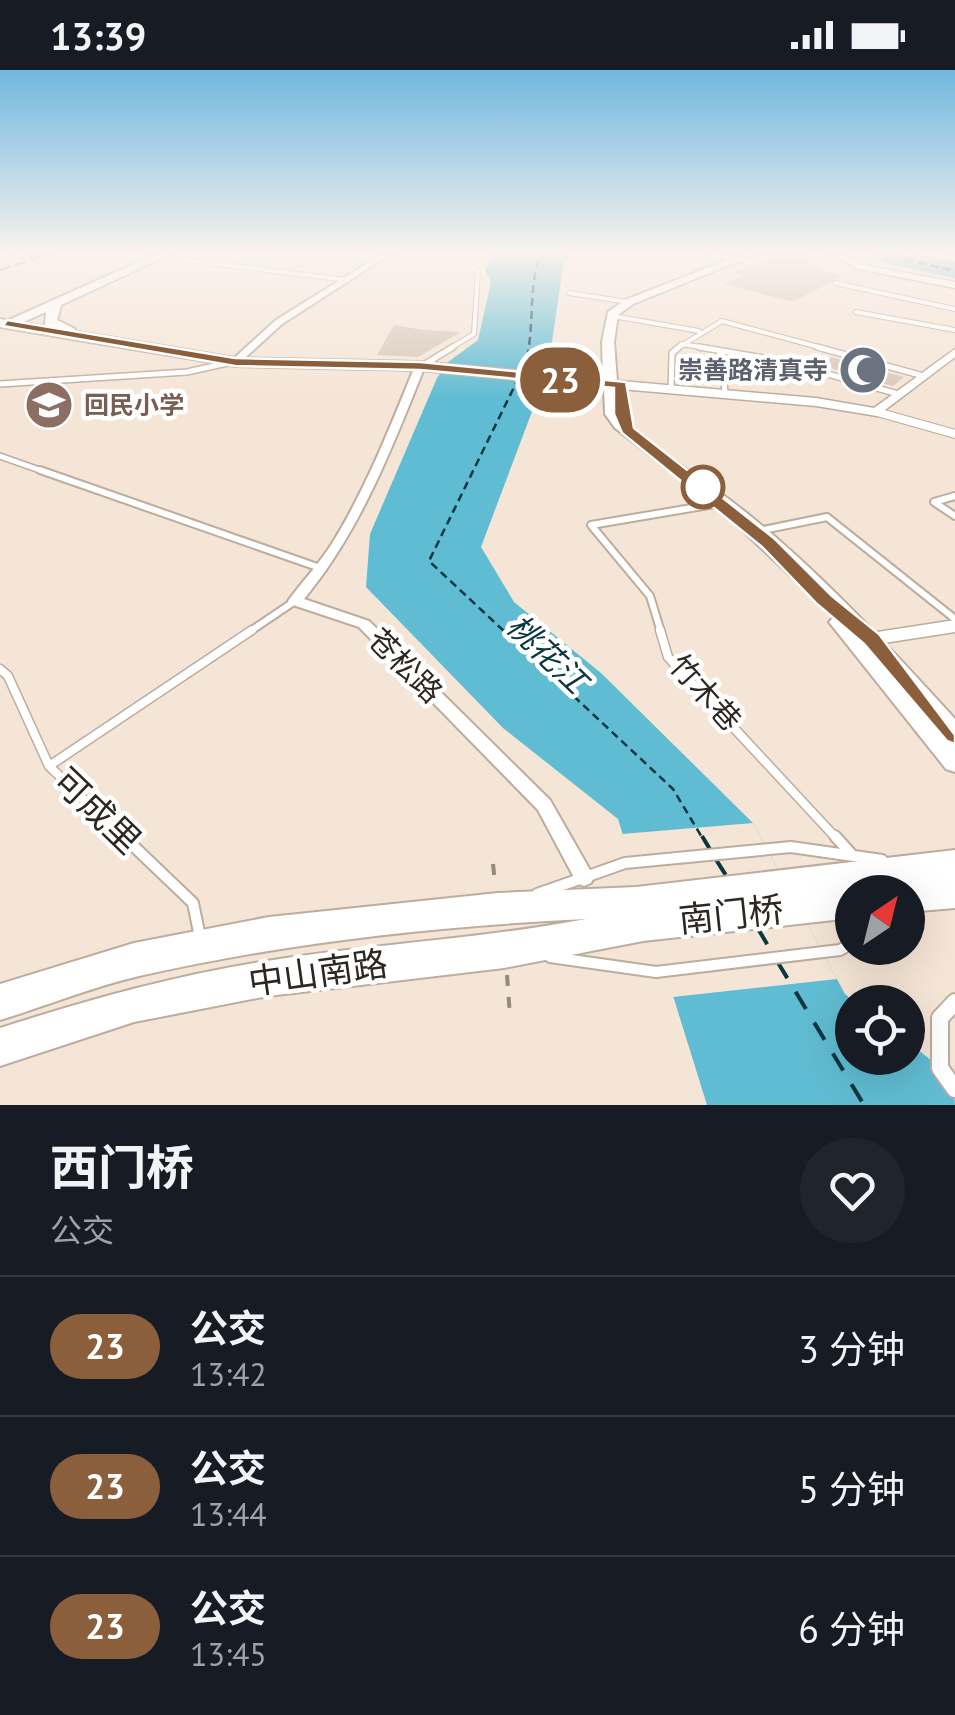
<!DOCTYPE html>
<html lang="zh">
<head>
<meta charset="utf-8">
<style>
	:root { --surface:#171b24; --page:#20242c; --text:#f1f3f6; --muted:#9ea1a6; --line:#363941 }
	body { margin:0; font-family:"PT Sans","Noto Sans SC",sans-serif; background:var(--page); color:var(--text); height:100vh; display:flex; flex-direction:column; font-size:38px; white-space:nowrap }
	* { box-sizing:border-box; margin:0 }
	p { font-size:32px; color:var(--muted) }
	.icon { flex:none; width:55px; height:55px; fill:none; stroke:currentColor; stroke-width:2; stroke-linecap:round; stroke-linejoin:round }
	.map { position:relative; height:1035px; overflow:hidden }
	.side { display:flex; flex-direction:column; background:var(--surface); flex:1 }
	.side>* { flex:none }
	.badge { padding:0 20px; border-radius:32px; font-size:35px; line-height:65px }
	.needle { width:65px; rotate:35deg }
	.fabs { position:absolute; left:835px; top:805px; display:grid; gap:20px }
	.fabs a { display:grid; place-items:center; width:90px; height:90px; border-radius:50%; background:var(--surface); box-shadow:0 10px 40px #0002; font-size:50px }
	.map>.badge { position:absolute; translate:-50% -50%; box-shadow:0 0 0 5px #fff }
	.round { display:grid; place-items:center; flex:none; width:105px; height:105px; border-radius:52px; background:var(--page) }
	.summary { display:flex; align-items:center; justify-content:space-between; height:170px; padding:0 50px }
	h1 { font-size:48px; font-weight:700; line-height:75px }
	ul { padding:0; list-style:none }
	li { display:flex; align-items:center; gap:30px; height:140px; padding:0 50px; border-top:2px solid var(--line) }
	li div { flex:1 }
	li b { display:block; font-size:38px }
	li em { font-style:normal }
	li .badge { min-width:110px; font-weight:700; text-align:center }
	.status { display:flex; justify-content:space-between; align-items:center; height:70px; padding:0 50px; background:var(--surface); direction:ltr }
	.status svg { height:28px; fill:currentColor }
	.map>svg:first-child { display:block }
	.water { fill:#60bcd2 }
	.pier { fill:#f5e5d6 }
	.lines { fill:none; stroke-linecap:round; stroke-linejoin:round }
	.ferry-far1 { stroke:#0a3740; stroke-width:2.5; stroke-dasharray:8 5; stroke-linecap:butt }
	.ferry { stroke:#0a3740; stroke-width:4; stroke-dasharray:20 16; stroke-linecap:butt }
	.building { fill:#d6c7b8 }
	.service-far4-casing { stroke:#bcad9e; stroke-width:6 }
	.service-far3-casing { stroke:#bcad9e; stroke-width:8 }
	.service-far2-casing { stroke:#bcad9e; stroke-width:10 }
	.service-far1-casing { stroke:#bcad9e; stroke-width:11 }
	.service-casing { stroke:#bcad9e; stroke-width:14 }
	.pedestrian-far2-casing { stroke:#bcad9e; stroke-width:8 }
	.pedestrian-far1-casing { stroke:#bcad9e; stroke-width:10 }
	.pedestrian-casing { stroke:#bcad9e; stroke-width:20 }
	.minor-casing { stroke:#bcad9e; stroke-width:4 }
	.tertiary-casing { stroke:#bcad9e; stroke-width:3 }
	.secondary-casing { stroke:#bcad9e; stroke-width:4 }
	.primary-casing { stroke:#bcad9e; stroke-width:4 }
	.trunk-casing { stroke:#bcad9e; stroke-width:4 }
	.path { stroke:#94897f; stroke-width:4; stroke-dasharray:11 11; stroke-linecap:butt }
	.service-far4 { stroke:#fff; stroke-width:4 }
	.service-far3 { stroke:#fff; stroke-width:5 }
	.service-far2 { stroke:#fff; stroke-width:6 }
	.service-far1 { stroke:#fff; stroke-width:8 }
	.service { stroke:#fff; stroke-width:10 }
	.pedestrian-far2 { stroke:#fff; stroke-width:5 }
	.pedestrian-far1 { stroke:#fff; stroke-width:8 }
	.pedestrian { stroke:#fff; stroke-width:16 }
	.minor { fill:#fff; fill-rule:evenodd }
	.tertiary { fill:#fff; fill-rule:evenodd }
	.secondary { fill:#fff; fill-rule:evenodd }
	.primary { fill:#fff; fill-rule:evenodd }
	.trunk { fill:#fff; fill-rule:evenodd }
	.rail { stroke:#7e746b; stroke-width:2.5; stroke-dasharray:11 5; stroke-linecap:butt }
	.line { fill:#8b5e3c; stroke:#fff; stroke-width:2.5 }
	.stop-dot { fill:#fff; stroke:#8b5e3c; stroke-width:5 }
	.labels { text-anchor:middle; stroke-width:9; stroke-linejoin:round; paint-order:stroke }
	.far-worship-label { font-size:25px; font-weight:bold; fill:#5b616d; stroke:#fff; text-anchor:end }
	.far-education-label { font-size:25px; font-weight:bold; fill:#785e54; stroke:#fff; text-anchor:start }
	.street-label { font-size:30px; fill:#2d2722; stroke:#fff }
	.water-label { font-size:32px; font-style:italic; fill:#0a3740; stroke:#fff }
	.near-street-label { font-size:35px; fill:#2d2722; stroke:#fff }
</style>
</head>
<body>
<div class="status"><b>13:39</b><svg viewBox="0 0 49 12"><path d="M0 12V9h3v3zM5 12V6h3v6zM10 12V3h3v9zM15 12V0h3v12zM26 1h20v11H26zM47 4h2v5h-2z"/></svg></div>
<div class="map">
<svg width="955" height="1035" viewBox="0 0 955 1035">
	<rect width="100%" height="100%" fill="#f5e5d6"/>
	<!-- water -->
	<path class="water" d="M493,183H565L548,299L481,477L514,532L601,603L753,753L845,924L855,932L852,988H908V972C930,990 955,1004 955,1035H707L618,749L503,658L366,517L370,464L437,308L448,292L478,270L491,212L485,200Z
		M867,183L955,191V208L892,195Z"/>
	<!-- pier -->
	<path class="pier" d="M753,753L837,909L673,927L622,764Z"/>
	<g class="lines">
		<!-- ferry-far1 -->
		<path class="ferry-far1" d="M880,183L955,201
			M523,300C537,262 526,221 541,183
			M519,307L429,491L673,719L703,769"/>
		<!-- ferry -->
		<path class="ferry" d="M702,766L711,781
			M715,788L727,807
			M757,857L773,884
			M777,891L864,1035"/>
	</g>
	<!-- building -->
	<path class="building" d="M790,183L803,184L821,201L843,206L793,232L724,214L742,206L733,203Z
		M394,255L423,260L461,262L418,287L377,285Z
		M831,287L904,307L893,316L820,295Z"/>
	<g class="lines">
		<!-- service-far4 casing -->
		<g class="service-far4-casing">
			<path id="service-far4" d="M708,183L718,185
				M722,183L718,185L751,193L771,183
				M160,187L347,210
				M0,192L29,183
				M835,213L955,239
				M569,223L628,232
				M856,242L955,260
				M613,246L699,261
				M681,274L714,279
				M449,279L474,264L478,201
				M676,279L722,251L826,279"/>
		</g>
		<!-- service-far3 casing -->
		<g class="service-far3-casing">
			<path id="service-far3" d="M699,277L782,291L898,324
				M817,277L920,305
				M722,281L725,324
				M422,296L453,277
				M0,314L187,302L232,292
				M671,319L672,283L679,277
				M0,386L48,403"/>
		</g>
		<!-- service-far2 casing -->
		<g class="service-far2-casing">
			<path id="service-far2" d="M40,400L323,499
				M955,426L934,432L955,446
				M758,461L827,447L955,549
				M249,562L295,531
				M661,562L650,526L591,455L721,433"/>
		</g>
		<!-- service-far1 casing -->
		<g class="service-far1-casing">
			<path id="service-far1" d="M660,560L668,587L837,769
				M0,599L8,606L49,696L125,769
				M49,696L252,560"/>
		</g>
		<!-- service casing -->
		<g class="service-casing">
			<path id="service" d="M123,766L193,833L200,867
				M835,766L853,786
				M537,824L625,793L791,777L882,790
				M550,887L656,902L840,880L852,873"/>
		</g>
		<!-- pedestrian-far2 casing -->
		<g class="pedestrian-far2-casing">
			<path id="pedestrian-far2" d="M921,183L955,188"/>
		</g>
		<!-- pedestrian-far1 casing -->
		<g class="pedestrian-far1-casing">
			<path id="pedestrian-far1" d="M877,342L955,364"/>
		</g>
		<!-- pedestrian casing -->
		<g class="pedestrian-casing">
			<path id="pedestrian" d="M955,932L940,948V998L955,1019"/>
		</g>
		<!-- minor casing -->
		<g class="minor-casing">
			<path id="minor" d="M384,183H392L282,254L238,294H232V290L276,250Z
				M420,293L425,296C392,378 361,460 304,529L369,551L550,730L594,807L591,813L584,816L577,813L538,740L359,557L290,534L288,531C302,512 318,495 331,475C366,419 390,357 415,296Z"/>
		</g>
		<!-- tertiary casing -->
		<g class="tertiary-casing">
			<path id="tertiary" d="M830,183H841L864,195L955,212V218L858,199Z
				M955,279V287L877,346L816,336L621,319L615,315L621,311L816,328L874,338Z
				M955,550V562L871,575L862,569L871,563Z"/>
		</g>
		<!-- secondary casing -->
		<g class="secondary-casing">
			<path id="secondary" d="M745,183H759L633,234L618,245L614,272L617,311L626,315L618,319C618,326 617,336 619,342C626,362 696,405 715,419C799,479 885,572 955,649V702L946,699L833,557L829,552L834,547L720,439L615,358L605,344L604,318L420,300L235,296L0,257V249L235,288L420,292L603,309L602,272L608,242L625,230Z"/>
		</g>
		<!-- primary casing -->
		<g class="primary-casing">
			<path id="primary" d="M158,183H173L61,235L57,250L75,259V265H65L45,255L46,242L12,257L0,254Z"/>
		</g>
		<!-- trunk casing -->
		<g class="trunk-casing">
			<path id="trunk" d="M955,780V808H952H955V838L908,842V822H894L901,815L858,820L864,822H852V848L643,871L504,898L268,926L134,952L0,996V958C88,930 175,905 267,891C373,874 480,869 586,849C436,856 285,873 139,906C92,917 46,936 0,950V914L134,873L269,847L498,823L636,817Z"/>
		</g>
		<!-- path -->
		<path class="path" d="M493,794L495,813
			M507,905L510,946"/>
		<!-- service-far4 -->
		<use href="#service-far4" class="service-far4"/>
		<!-- service-far3 -->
		<use href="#service-far3" class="service-far3"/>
		<!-- service-far2 -->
		<use href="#service-far2" class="service-far2"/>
		<!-- service-far1 -->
		<use href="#service-far1" class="service-far1"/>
		<!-- service -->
		<use href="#service" class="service"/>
		<!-- pedestrian-far2 -->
		<use href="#pedestrian-far2" class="pedestrian-far2"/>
		<!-- pedestrian-far1 -->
		<use href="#pedestrian-far1" class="pedestrian-far1"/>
		<!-- pedestrian -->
		<use href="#pedestrian" class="pedestrian"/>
		<!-- minor -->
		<use href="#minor" class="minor"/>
		<!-- tertiary -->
		<use href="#tertiary" class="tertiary"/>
		<!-- secondary -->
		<use href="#secondary" class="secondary"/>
		<!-- primary -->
		<use href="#primary" class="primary"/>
		<!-- trunk -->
		<use href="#trunk" class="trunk"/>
		<!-- rail -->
		<path class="rail" d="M0,200L51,183"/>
	</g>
	<!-- sky -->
	<linearGradient id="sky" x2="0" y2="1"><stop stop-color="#71b7df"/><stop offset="0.56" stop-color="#faf3ed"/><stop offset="1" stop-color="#faf3ed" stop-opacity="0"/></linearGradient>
	<rect width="955" height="328" fill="url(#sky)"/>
	<!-- line -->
	<path class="line" d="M7,250L235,288L420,292L626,312L634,358L775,469L832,526L879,564L955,665V674L947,671L864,574L817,534L762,477L622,363L614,344V318L420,300L235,296L3,256Z"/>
	<!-- icons -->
	<defs>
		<g id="mosque-disc" transform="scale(2.5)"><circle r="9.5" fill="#6b7280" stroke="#fff"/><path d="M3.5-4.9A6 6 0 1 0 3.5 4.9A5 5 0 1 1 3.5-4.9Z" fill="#fff"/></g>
		<g id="school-disc" transform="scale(2.5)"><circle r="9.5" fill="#8d6e63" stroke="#fff"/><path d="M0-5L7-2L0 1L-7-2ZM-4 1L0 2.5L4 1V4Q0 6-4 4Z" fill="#fff"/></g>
	</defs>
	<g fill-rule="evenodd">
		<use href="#mosque-disc" x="863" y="300"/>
		<use href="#school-disc" x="49" y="335"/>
	</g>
	<!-- markers -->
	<circle class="stop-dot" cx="703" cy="417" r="20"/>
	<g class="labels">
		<!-- far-worship labels -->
		<g class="far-worship-label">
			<text x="828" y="309">崇善路清真寺</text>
		</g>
		<!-- far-education labels -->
		<g class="far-education-label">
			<text x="84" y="344">回民小学</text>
		</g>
		<!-- street labels -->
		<g class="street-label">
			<text transform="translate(405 596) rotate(45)" y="10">苍松路</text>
			<text transform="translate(705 623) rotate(48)" y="10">竹木巷</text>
		</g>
		<!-- water labels -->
		<g class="water-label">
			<text transform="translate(547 584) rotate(44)" y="11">桃花江</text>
		</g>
		<!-- near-street labels -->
		<g class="near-street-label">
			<text transform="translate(97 741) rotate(44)" y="12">可成里</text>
			<text transform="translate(731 845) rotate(-6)" y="12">南门桥</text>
			<text transform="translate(318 903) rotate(-8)" y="12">中山南路</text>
		</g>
	</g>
</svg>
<div class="fabs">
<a><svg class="needle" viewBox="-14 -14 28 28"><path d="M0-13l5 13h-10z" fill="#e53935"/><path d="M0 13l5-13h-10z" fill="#9ea1a6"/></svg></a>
<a><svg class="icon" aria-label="locate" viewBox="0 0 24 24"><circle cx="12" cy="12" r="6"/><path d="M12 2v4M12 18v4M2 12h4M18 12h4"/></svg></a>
</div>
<b class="badge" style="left:560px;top:310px;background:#8b5e3c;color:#fff">23</b>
</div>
<section class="side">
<div class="summary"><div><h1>西门桥</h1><p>公交</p></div><a class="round"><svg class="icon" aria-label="heart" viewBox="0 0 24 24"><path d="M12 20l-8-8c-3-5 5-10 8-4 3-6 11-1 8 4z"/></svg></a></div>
<ul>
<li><span class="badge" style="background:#8b5e3c;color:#fff">23</span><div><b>公交</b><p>13:42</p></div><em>3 分钟</em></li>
<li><span class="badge" style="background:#8b5e3c;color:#fff">23</span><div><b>公交</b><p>13:44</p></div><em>5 分钟</em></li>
<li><span class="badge" style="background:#8b5e3c;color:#fff">23</span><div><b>公交</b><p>13:45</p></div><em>6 分钟</em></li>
</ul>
</section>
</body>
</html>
